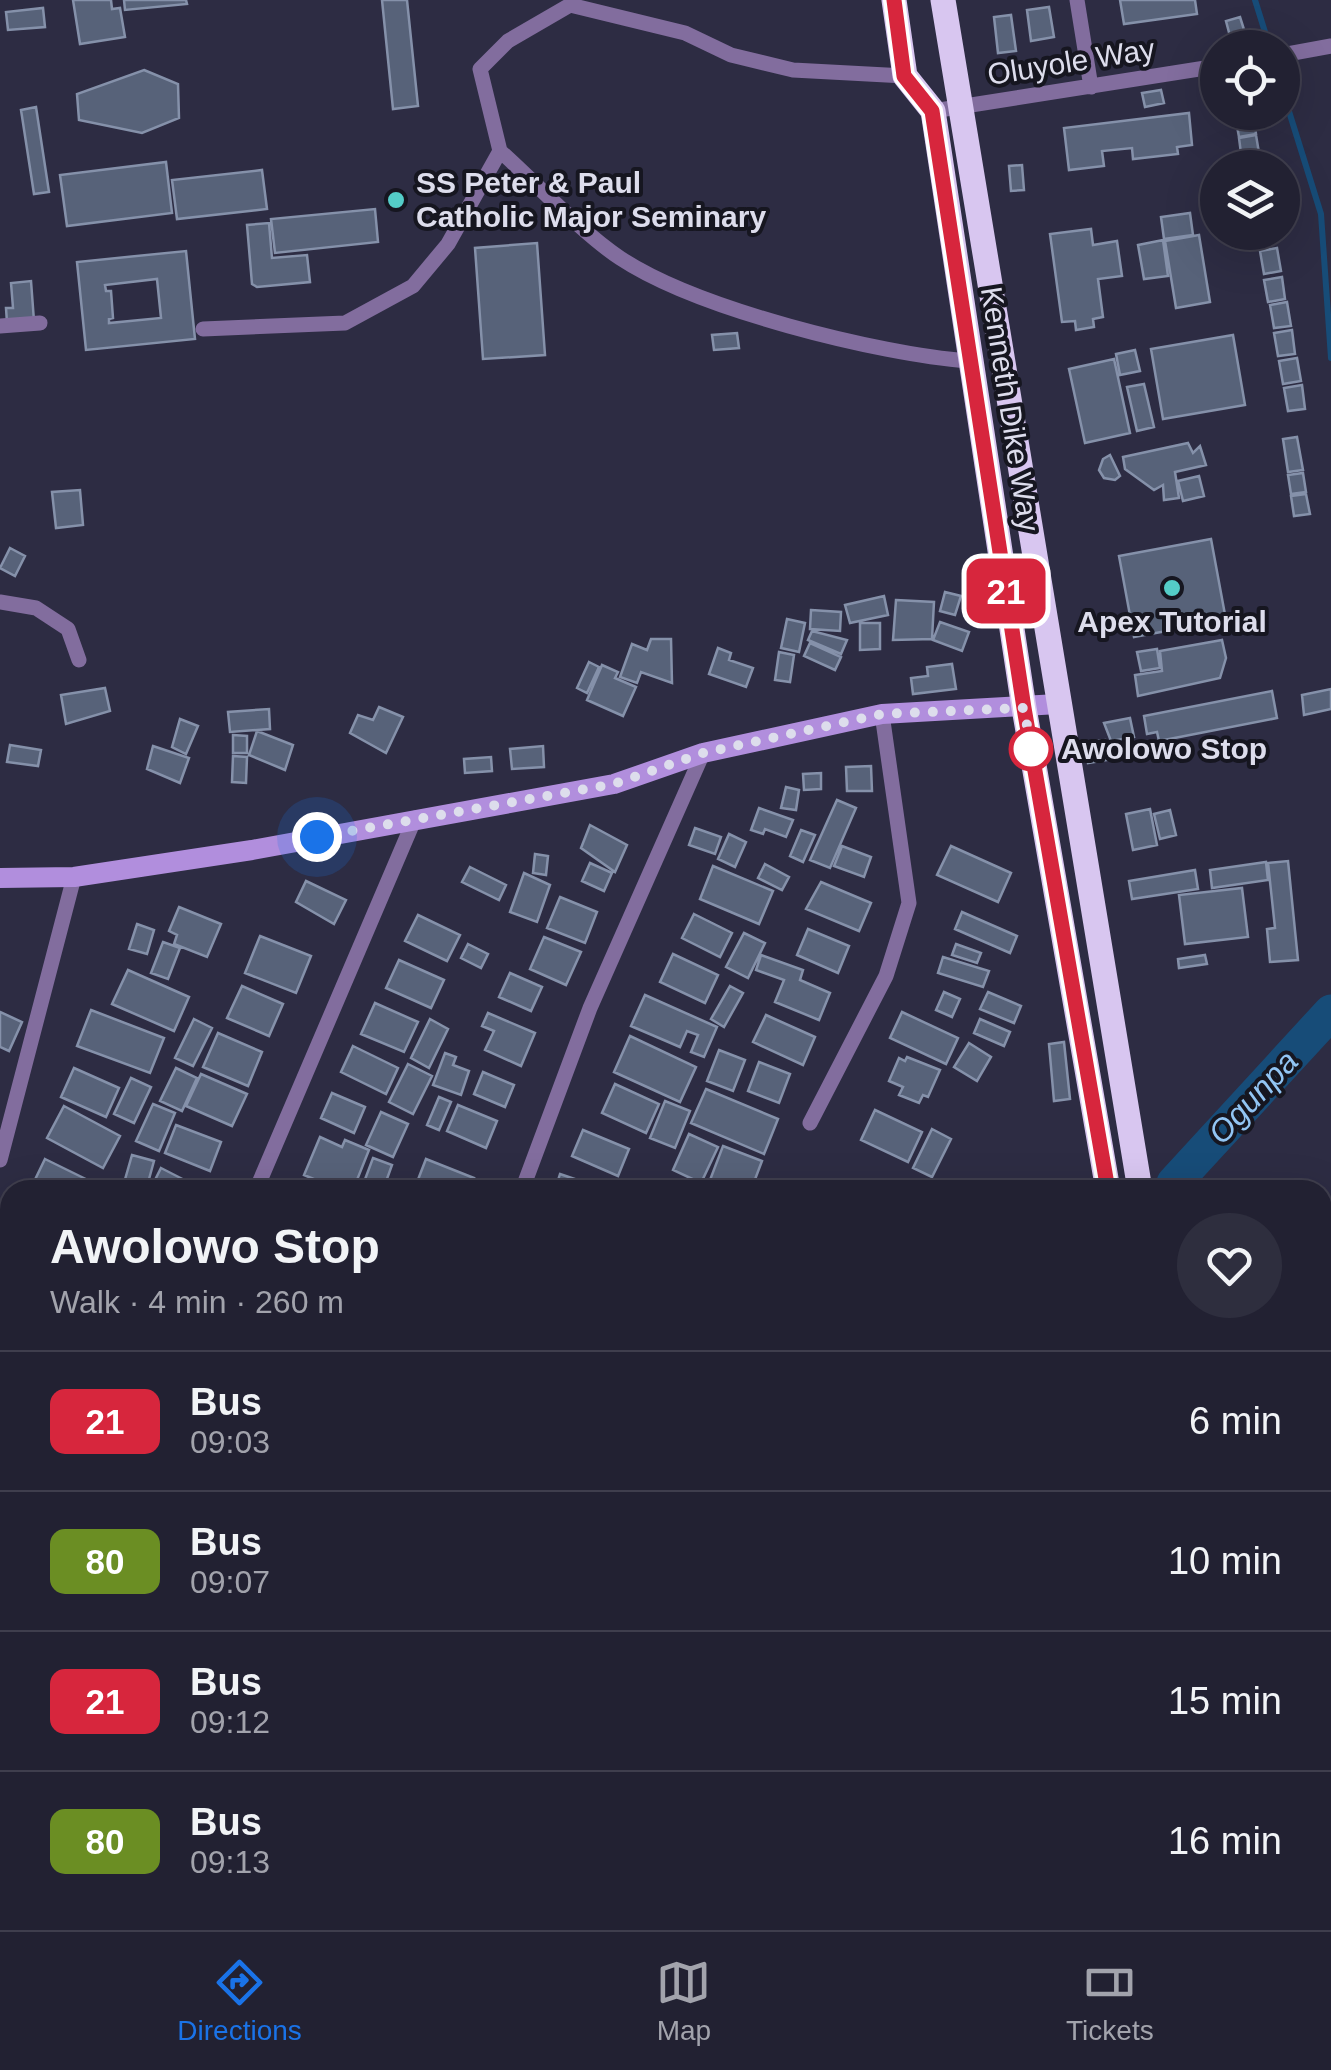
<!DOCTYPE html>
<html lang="en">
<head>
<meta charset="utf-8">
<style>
	:root { --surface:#222132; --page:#2e2e3e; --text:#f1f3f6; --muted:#a2a3ac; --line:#3f3e4d; --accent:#1a73e8 }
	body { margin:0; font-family:Arial,sans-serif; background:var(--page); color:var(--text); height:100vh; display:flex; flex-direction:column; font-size:38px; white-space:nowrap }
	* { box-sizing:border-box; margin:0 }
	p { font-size:32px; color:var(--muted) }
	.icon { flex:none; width:55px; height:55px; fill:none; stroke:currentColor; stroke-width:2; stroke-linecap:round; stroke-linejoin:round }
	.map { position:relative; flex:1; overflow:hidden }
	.side { position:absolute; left:0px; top:1180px; width:1332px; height:750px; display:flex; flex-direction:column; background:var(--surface); border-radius:30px 30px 0 0; box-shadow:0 10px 40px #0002,0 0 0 2px var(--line) }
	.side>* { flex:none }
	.badge { padding:0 20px; border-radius:15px; font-size:35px; line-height:65px }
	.fabs { position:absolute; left:1200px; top:30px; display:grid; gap:20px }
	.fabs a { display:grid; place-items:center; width:100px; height:100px; border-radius:50%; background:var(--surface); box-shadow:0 10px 40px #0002,0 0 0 2px var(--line); font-size:50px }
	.you { position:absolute; width:50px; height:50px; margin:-25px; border:8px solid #fff; border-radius:50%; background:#1a73e8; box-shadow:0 0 0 15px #1a73e833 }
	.map>.badge { position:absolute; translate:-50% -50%; box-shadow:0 0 0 5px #fff }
	.round { display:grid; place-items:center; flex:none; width:105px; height:105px; border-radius:52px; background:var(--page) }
	.overview { display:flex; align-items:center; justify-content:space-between; height:170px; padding:0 50px }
	h1 { font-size:48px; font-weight:800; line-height:75px }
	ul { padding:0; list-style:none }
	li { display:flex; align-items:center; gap:30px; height:140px; padding:0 50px; border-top:2px solid var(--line) }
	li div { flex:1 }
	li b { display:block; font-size:38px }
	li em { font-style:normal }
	li .badge { min-width:110px; font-weight:700; text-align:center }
	.tab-bar { display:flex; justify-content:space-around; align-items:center; height:140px; border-top:2px solid var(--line); background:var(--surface); font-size:28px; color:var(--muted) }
	.tab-bar a { display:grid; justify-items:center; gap:5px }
	.tab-bar .active { color:var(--accent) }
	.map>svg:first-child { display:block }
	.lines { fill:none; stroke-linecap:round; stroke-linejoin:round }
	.stream { stroke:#174c78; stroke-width:6 }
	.river { stroke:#174c78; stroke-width:35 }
	.building { fill:#576279; stroke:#8591aa; stroke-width:2.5; fill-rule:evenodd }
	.minor { stroke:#826d9e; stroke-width:15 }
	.secondary { stroke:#b18edd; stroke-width:20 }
	.trunk { stroke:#d8c6f0; stroke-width:25 }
	.line-casing { stroke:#fff; stroke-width:22 }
	.line { stroke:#d7263d; stroke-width:15 }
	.walk { stroke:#ddddec; stroke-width:10; stroke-dasharray:0 18 }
	.poi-dot { fill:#54cdc8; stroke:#161620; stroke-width:4 }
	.stop-dot { fill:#fff; stroke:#d7263d; stroke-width:5 }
	.labels { text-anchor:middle; stroke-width:8; stroke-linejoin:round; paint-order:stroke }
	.street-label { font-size:30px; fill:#ddddec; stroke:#161620 }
	.poi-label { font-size:30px; font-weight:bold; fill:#ddddec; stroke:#161620; text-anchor:start }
	.stop-label { font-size:30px; font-weight:bold; fill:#ddddec; stroke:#161620; text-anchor:start }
	.water-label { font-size:32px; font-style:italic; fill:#92c5f4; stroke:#161620 }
</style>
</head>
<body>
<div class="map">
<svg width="1331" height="1930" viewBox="0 0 1331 1930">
	<rect width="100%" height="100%" fill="#2d2c43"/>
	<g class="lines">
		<!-- stream -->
		<path class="stream" d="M1255,0L1270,48
			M1282,89L1321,214L1331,358"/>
		<!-- river -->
		<path class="river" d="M1174,1183L1331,1012
			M0,1412L10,1410"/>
	</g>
	<!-- building -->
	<path class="building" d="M73,0H111L112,9L120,8L125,37L80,44Z
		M124,0H186L187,4L125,10Z
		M382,0H407L418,106L393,109Z
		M1120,0H1195L1197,14L1124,24Z
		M1049,7L1054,37L1031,41L1027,10Z
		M43,8L45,27L8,30L6,12Z
		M1011,15L1016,51L998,53L994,17Z
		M1240,17L1246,36L1231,40L1226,21Z
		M144,70L178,84L179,118L142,133L79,120L77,94Z
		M1161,90L1164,103L1145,107L1142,93Z
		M36,107L49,192L34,194L21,110Z
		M1253,112L1256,134L1239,137L1235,115Z
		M1189,113L1192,145L1177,147L1178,154L1133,159L1132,148L1102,151L1104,166L1069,170L1064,128Z
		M1256,135L1260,159L1242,161L1239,138Z
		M166,162L172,213L67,226L60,175Z
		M1022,165L1024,190L1011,191L1009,166Z
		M262,170L267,209L177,219L172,180Z
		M375,209L378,242L275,253L271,219Z
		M1190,213L1193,235L1164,239L1161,217Z
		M269,223L272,258L307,255L310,282L257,287L252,284L247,225Z
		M1091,229L1093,245L1117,241L1122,276L1098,279L1103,317L1093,319L1094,327L1076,330L1075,321L1062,322L1050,234Z
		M1199,235L1210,302L1176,308L1165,241Z
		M1163,240L1168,276L1144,279L1138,245Z
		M537,243L545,355L483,359L475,248Z
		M1277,248L1281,271L1264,274L1260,251Z
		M186,251L195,339L86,350L77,262ZM157,279L161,318L109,323V319L113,318L111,291H106L105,285Z
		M1282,277L1285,299L1268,302L1264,280Z
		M31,281L34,321L7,323L6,308H13L11,283Z
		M1287,302L1291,326L1274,328L1270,305Z
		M1292,330L1295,354L1278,356L1274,333Z
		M737,333L739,348L714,350L712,335Z
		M1233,335L1245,405L1163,419L1151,349Z
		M1135,350L1140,371L1120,375L1116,354Z
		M1297,358L1301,381L1283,384L1279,361Z
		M1114,359L1130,433L1085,443L1069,369Z
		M1144,384L1154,427L1137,431L1127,387Z
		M1302,385L1305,409L1288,411L1284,388Z
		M1297,437L1303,470L1288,472L1283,439Z
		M1188,443L1193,453L1200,446L1206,465L1175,472L1179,498L1164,500L1163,485L1154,490L1125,469L1123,457Z
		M1110,455L1120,476L1115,480L1104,478L1099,470L1103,459Z
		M1303,473L1306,492L1291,494L1288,475Z
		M1199,476L1204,496L1183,501L1178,481Z
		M80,490L83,525L56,528L52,492Z
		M1306,494L1310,514L1294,516L1291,496Z
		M1211,539L1226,620L1134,637L1119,556Z
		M10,548L25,556L15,576L0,568Z
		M945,592L961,596L955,615L940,611Z
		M884,596L888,615L850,623L845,605Z
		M896,600L934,602L932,639L893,640Z
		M811,610L841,612L840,631L810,629Z
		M787,619L805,623L799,652L781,648Z
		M940,622L969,632L962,651L933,640Z
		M860,623H880V649L860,650Z
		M812,631L847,640L841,654L808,640Z
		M651,639H671L672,683L641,672L637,683L620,677L632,644L647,650Z
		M1222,640L1226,658L1220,678L1138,696L1135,675L1162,671L1160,651Z
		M810,643L841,657L835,670L804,656Z
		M718,648L731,653L729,660L753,668L746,687L709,674Z
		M1157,649L1160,668L1141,671L1137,652Z
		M779,652L794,655L790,682L775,680Z
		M589,662L599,667L587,693L577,688Z
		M952,664L956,689L913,694L911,678L928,676L927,667Z
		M602,665L618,672L615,678L636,687L623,716L587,700Z
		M105,688L110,711L66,724L61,695Z
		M1331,689V709L1304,715L1302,695Z
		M1272,691L1277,718L1159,741L1157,732L1147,734L1144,716Z
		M379,707L403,717L386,753L350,733L358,715L373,720Z
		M269,709L270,729L230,732L228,712Z
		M1130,718L1134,737L1111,741L1104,723Z
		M180,719L198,726L186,754L172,747Z
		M257,731L293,745L285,770L249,755Z
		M233,735L247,736V753H233Z
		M1105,740L1107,760L1088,763L1085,742Z
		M10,745L41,750L38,766L7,762Z
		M153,746L189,758L180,783L147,769Z
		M543,746L544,767L512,769L510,749Z
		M233,756L247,757L246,783L232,782Z
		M491,757L492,771L465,773L464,759Z
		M871,766L872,791H847L846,767Z
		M821,773V789L804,790L803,774Z
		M786,787L799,790L796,810L781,808Z
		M837,800L856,808L830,868L810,860Z
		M759,808L793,820L786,837L765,829L763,834L751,830Z
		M1150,809L1157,845L1133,850L1126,814Z
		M1170,810L1176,835L1160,839L1154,814Z
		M590,825L627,845L615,872L581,848Z
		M695,828L721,837L715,854L689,845Z
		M801,830L815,835L803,862L790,856Z
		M729,834L746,842L735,867L718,859Z
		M842,846L871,857L864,877L834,866Z
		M951,846L1011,873L998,902L937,875Z
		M535,854L548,856L546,875L533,873Z
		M1288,861L1298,960L1270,962L1267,929L1275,928L1268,863Z
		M1266,862L1268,880L1212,888L1210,870Z
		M590,863L612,873L604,891L582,881Z
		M765,864L789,877L782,890L758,878Z
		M713,866L773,891L759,924L700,899Z
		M470,867L506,885L499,900L462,882Z
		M1195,870L1198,889L1132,899L1129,881Z
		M524,873L550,885L537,922L510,912Z
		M306,881L346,900L334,924L296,902Z
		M821,882L871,903L859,931L806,909Z
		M1242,888L1248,937L1185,944L1179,895Z
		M560,897L597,912L585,943L547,928Z
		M179,907L221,924L207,957L174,944L177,935L169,931Z
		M962,912L1017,936L1010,953L955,929Z
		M694,914L732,933L720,957L682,938Z
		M418,915L460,935L447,961L405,941Z
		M137,924L154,930L147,954L129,949Z
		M808,929L849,946L838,973L797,955Z
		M744,933L765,943L748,978L726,967Z
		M260,936L311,956L296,993L245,973Z
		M544,937L581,952L566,985L530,969Z
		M163,942L180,948L168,979L151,973Z
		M468,944L488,954L481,968L461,958Z
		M956,944L981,953L977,963L952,955Z
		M673,954L718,975L705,1003L660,982Z
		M761,955L803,970L800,980L830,993L819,1020L775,1002L784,980L756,970Z
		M1205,955L1207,964L1179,968L1178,959Z
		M943,957L989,971L983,987L938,973Z
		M399,960L444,980L431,1008L386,988Z
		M128,970L189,997L174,1031L112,1004Z
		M510,973L542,987L531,1011L499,997Z
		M242,986L283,1004L269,1036L227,1018Z
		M730,986L743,993L724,1027L711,1019Z
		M944,992L960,999L952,1017L936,1010Z
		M988,992L1021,1006L1014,1023L980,1009Z
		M645,995L717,1027L704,1057L691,1052L698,1035L687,1031L680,1047L631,1026Z
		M375,1003L418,1022L404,1052L361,1034Z
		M91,1010L164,1038L150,1073L77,1046Z
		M0,1012L22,1022L9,1051L0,1047Z
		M902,1012L958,1038L946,1064L890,1038Z
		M488,1013L535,1033L521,1066L485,1050L494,1031L482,1026Z
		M766,1015L815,1037L803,1065L753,1042Z
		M194,1019L212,1028L193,1066L175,1058Z
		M430,1019L448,1029L429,1068L411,1058Z
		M980,1019L1010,1032L1004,1046L974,1033Z
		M218,1033L262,1052L248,1086L203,1067Z
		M630,1036L696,1067L680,1102L614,1072Z
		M1064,1042L1070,1099L1054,1101L1049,1044Z
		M969,1043L991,1057L977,1081L954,1067Z
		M353,1046L398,1068L386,1094L341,1072Z
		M719,1050L745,1060L733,1091L707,1081Z
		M445,1053L456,1057L453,1065L469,1071L461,1095L433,1085Z
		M907,1057L940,1070L928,1097L923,1095L919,1103L899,1095L903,1087L889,1081L899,1058L905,1061Z
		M759,1062L790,1074L779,1103L748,1091Z
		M408,1064L432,1076L413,1114L389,1102Z
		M74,1068L119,1088L106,1117L61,1097Z
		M176,1068L197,1078L182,1111L160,1101Z
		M483,1072L514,1085L505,1107L474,1094Z
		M201,1074L247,1094L232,1126L186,1106Z
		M131,1078L151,1087L134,1123L114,1114Z
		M615,1084L659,1104L646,1133L602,1113Z
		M706,1089L778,1119L764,1154L691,1123Z
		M332,1093L365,1107L354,1133L321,1118Z
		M439,1097L451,1102L439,1130L427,1125Z
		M665,1101L690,1111L675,1148L650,1138Z
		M153,1104L175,1113L159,1151L136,1141Z
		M458,1105L497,1121L486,1148L447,1131Z
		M64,1106L120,1136L103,1168L47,1138Z
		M875,1110L922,1132L908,1162L861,1140Z
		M381,1112L408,1124L393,1157L366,1145Z
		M176,1125L221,1142L210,1171L165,1153Z
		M932,1129L951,1139L932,1177L913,1168Z
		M583,1130L629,1149L618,1176L572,1156Z
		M689,1134L718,1147L701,1183L673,1170Z
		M320,1137L342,1147L345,1140L369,1150L353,1190H340L304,1175Z
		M723,1146L762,1161L751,1190H737L710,1180Z
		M132,1155L154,1161L146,1190H122Z
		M373,1158L392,1165L383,1190H361Z
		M45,1159L106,1189V1190H30Z
		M426,1159L474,1178L469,1190H414Z
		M161,1168L204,1190H150Z
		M560,1174L607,1190H555Z
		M4,1630L10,1646V1705L0,1709V1631Z
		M1331,1660V1702L1322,1703V1661Z
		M1322,1767H1328L1331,1786V1854L1322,1855Z
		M273,1920H313L308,1930H293Z
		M318,1920H341L352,1925L349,1930H314Z
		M396,1920H422L417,1930H391Z
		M479,1920H528L546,1930H483L476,1926Z
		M591,1920H664L659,1930H610Z"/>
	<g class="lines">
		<!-- minor -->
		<path class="minor" d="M1077,0L1091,87
			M1282,55L1331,46
			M933,111L1218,66
			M500,151C535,182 582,233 620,258C697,309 877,354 969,361
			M0,326L40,323
			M203,329L345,323L413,286L448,244L500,151L480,69L508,41L570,5L685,33L731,55L793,70L905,76
			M0,602L36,608L68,629L79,660
			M810,1123L886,976L909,903L882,714
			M0,1160L74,877
			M256,1190L415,818
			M522,1190L590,1008L703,753
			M0,1329H10
			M1322,1384L1331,1381
			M0,1602L10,1597
			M0,1864L10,1863
			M197,1920L215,1930
			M899,1930L902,1920"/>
		<!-- secondary -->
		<path class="secondary" d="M0,878L74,877L252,850L614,784L703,753L882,714L1058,704
			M1276,1930L1331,1918"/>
		<!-- trunk -->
		<path class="trunk" d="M894,0L905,76L933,111L1024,708L1108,1190
			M943,0L1140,1190
			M1227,1920L1229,1930
			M1258,1920L1260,1930"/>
	</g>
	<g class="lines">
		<!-- line casing -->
		<g class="line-casing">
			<path id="line" d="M894,0L904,76L932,111L1024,708L1108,1190"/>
		</g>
		<!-- line -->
		<use href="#line" class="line"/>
		<!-- walk -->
		<path class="walk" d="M317,837L614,784L703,753L882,714L1024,708L1031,749"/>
	</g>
	<!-- markers -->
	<g class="poi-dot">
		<circle cx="396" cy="200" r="10"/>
		<circle cx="1172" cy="588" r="10"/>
	</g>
	<circle class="stop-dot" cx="1031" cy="749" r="20"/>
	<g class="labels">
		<!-- street labels -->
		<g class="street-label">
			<text transform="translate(1071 62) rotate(-9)" y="10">Oluyole Way</text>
			<text transform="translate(1010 409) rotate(81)" y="10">Kenneth Dike Way</text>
		</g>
		<!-- poi labels -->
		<g class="poi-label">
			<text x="416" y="193">SS Peter &amp; Paul<tspan x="416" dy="34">Catholic Major Seminary</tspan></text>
			<text x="1172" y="632" text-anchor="middle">Apex Tutorial</text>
		</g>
		<!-- stop labels -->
		<g class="stop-label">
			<text x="1061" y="759">Awolowo Stop</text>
		</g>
		<!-- water labels -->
		<g class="water-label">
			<text transform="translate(1253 1097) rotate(-47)" y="11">Ogunpa</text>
		</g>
	</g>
</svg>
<div class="fabs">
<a><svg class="icon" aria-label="locate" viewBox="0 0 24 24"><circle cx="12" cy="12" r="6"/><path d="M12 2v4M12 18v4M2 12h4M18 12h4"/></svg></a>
<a><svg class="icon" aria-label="layers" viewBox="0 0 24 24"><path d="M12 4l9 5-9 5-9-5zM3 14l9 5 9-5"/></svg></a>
</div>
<div class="you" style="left:317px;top:837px"></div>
<b class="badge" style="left:1006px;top:591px;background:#d7263d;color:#fff">21</b>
<section class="side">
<div class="overview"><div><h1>Awolowo Stop</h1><p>Walk · 4 min · 260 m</p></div><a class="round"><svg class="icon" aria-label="heart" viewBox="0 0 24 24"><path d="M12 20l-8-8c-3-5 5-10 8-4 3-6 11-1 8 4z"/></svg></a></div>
<ul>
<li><span class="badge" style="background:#d7263d;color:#fff">21</span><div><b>Bus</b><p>09:03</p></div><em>6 min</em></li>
<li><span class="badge" style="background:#6b8e23;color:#fff">80</span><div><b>Bus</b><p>09:07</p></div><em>10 min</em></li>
<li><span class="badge" style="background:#d7263d;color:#fff">21</span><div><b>Bus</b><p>09:12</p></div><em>15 min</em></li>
<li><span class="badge" style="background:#6b8e23;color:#fff">80</span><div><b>Bus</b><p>09:13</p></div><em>16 min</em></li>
</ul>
</section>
</div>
<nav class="tab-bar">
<a class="active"><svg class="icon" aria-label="directions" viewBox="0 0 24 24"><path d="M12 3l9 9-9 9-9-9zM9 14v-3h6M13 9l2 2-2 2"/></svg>Directions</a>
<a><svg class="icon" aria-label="map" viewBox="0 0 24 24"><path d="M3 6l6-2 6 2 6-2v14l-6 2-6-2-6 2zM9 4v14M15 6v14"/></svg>Map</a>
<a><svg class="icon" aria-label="tickets" viewBox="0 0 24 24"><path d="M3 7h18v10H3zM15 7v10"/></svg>Tickets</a>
</nav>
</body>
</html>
